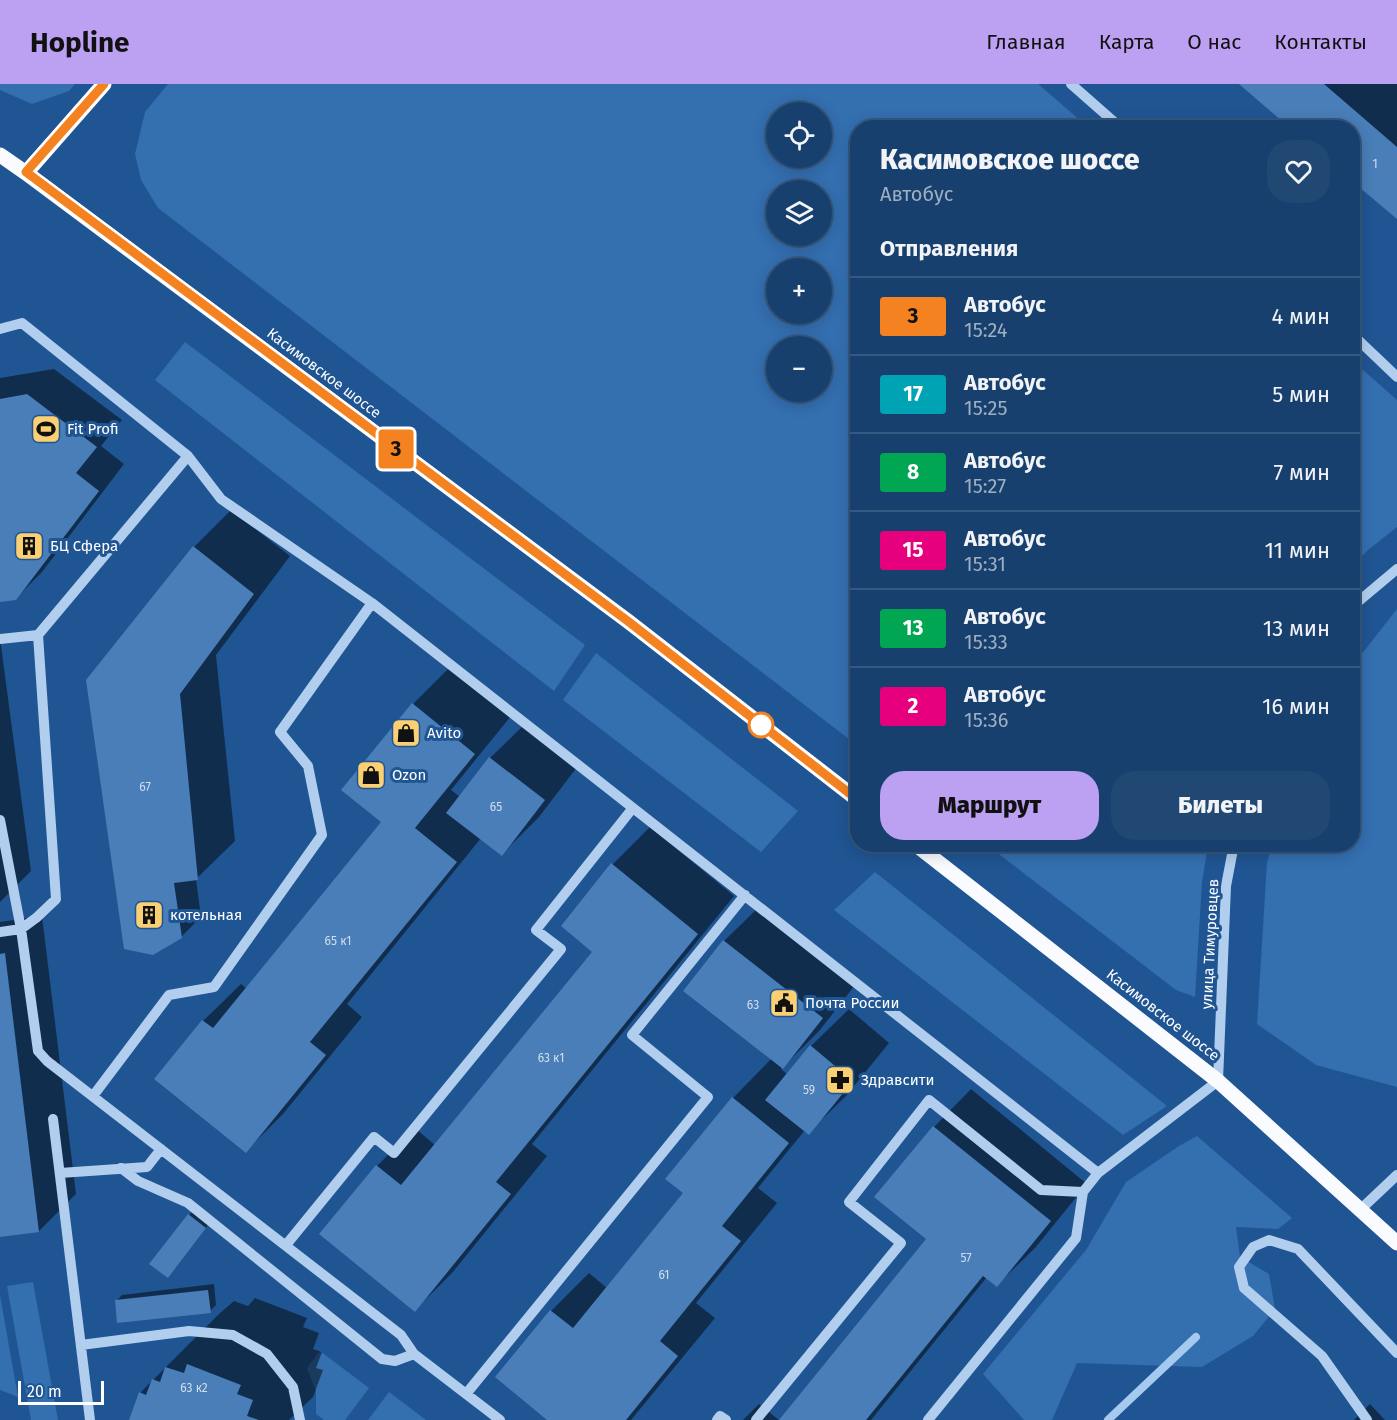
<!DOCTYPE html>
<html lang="ru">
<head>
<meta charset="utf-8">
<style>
	:root { --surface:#18406e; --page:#214773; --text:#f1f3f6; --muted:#9fafc2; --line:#365981; --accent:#bca0f2 }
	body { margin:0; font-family:"Fira Sans",sans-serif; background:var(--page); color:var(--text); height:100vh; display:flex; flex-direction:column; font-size:22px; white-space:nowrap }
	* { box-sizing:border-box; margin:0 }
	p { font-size:20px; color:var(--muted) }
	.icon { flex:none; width:33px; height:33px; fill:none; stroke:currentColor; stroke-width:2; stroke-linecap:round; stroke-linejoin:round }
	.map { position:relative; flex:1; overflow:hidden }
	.sheet { position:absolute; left:850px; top:36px; width:510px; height:732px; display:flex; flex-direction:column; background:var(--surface); border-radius:24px; box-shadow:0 3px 15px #0003,0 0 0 2px var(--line) }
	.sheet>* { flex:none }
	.badge { padding:0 12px; border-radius:4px; font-size:21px; line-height:39px }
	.fabs { position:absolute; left:766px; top:18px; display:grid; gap:12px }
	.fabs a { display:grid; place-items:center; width:66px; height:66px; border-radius:50%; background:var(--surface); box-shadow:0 3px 15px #0003,0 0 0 2px var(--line); font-size:30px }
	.scale { position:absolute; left:18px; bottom:15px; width:86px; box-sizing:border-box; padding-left:6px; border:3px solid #fff; border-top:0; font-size:16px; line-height:21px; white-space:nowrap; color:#fff; -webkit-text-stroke:4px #205593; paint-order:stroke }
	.map>.badge { position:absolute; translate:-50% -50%; box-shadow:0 0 0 3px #fff }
	h2 { padding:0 30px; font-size:22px; line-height:54px }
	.round { display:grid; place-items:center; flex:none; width:63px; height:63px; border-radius:24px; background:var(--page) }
	.head { display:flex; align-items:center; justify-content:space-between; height:102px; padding:0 30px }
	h1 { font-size:28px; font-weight:800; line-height:45px }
	.cta { display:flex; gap:12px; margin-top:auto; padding:12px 30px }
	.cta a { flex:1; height:69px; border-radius:24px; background:var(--accent); color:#111; font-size:24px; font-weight:800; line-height:69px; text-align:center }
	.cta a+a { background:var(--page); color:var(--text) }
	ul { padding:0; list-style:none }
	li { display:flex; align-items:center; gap:18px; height:78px; padding:0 30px; border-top:2px solid var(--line) }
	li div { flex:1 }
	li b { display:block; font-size:22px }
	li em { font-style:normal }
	li .badge { min-width:66px; font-weight:700; text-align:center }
	header { display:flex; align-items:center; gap:36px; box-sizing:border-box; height:84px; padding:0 30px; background:var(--accent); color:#111 }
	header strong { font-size:28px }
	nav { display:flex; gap:33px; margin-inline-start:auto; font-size:21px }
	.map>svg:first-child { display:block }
	.green { fill:#346fb0; fill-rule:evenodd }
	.shadow { fill:#0007 }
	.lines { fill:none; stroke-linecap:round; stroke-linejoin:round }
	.stream { stroke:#a6c9ef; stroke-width:8 }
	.building { fill:#497eb9 }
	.minor { stroke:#b2ceee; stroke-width:10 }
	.major { stroke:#f9fbff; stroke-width:15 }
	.line-casing { stroke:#fff; stroke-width:14 }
	.line { stroke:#f58220; stroke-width:9 }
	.stop-dot { fill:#fff; stroke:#f58220; stroke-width:3 }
	.labels { text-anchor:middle; stroke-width:6; stroke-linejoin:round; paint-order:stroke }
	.number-label { font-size:12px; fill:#d2dfee }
	.street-label { font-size:15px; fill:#fff; stroke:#205593 }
	.poi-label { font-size:15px; fill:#fff; stroke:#205593; text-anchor:start }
</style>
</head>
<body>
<header>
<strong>Hopline</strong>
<nav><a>Главная</a><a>Карта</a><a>О нас</a><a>Контакты</a></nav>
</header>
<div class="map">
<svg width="1397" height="1336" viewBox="0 0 1397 1336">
	<rect width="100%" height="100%" fill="#205593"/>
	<!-- green -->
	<path class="green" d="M0,0H75L69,7L32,20L0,6Z
		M168,0H1038L1088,43L858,44V662L158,124L141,96L135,70L145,28ZM777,28H822V74H777ZM777,106H822V152H777ZM777,184H822V230H777ZM777,262H822V308H777Z
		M185,258L585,561L554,607L155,296Z
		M1353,277L1397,316V443L1368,466L1353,481Z
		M1397,525V1003L1316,981L1257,940L1267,779L1272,761L1353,760V581Z
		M596,569L798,727L761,768L563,616Z
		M987,761H1208L1202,798L1195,913L1176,906Z
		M875,788L1167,1022L1123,1051L834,826Z
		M1197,1052L1292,1134L1278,1145L1236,1143L1240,1173L1269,1190L1275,1225L1253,1252L1202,1283L1077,1279L1052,1336H1024L983,1290L1086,1166L1126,1098L1179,1062Z
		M33,1198L58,1336H31L7,1202Z
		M0,1211L18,1313L0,1306Z
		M320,1267L369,1304L345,1336H324L316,1330V1307L307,1284Z
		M389,1308L426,1336H368Z"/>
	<!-- shadow -->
	<path class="shadow" d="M1241,0H1397V133L1353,96V44Z
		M54,285L122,336L101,362L124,380L42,488L15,515L0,516V294Z
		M231,426L290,472L216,571L235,757L196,795L201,833L181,853L153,869L194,463Z
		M0,554L31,787L0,818Z
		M450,583L511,632L451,706L460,713L490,674L528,637L581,678L539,733L502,770L481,754L347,920L362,933L283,1030L246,1067L156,995L203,937L241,900L247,905L383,737L413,620Z
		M650,743L734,812L532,1060L547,1072L452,1189L415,1226L321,1150L377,1082L415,1044L436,1062L594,867L563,842L613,780Z
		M762,820L859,896L820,946L781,985L788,991L811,962L849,925L889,959L846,1012L808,1049L805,1046L758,1104L777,1119L696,1219L715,1234L631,1336H550L497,1293L551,1227L589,1189L607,1204L685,1109L733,1014L771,975L685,907L724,857Z
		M42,832L76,1110L39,1147L0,1152V838Z
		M971,1005L1087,1100L1035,1164L997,1201L987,1193L871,1336H781L928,1155L876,1113L934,1043Z
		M195,1125L211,1137L174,1186L189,1131Z
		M214,1200L216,1221L210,1227L116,1217L122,1211Z
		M255,1214L307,1234L303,1243L319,1249L313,1265L322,1268L316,1284L323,1286L313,1313L289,1336H130L140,1309L220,1229L234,1217L248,1222Z
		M759,1320L779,1336H743Z
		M1370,1320L1385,1336H1354Z"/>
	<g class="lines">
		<!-- stream -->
		<path class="stream" d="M1108,1336L1196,1253"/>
	</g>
	<!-- building -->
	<path class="building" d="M1239,0H1324L1397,63V135L1353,98V44H1290Z
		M27,310L97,363L76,389L99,407L16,516L0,518V315Z
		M193,462L254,510L180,610L198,796L174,799L182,854L153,871L124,865L86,596Z
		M412,619L475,670L415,744L457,778L310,958L326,971L246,1069L154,995L202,936L213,944L381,738L341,706Z
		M489,673L545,716L502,772L446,729Z
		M611,779L698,850L496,1098L511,1110L415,1228L319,1150L376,1081L401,1101L592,868L561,842Z
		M723,856L823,934L783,985L683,907Z
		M5,869L39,1148L0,1153V870Z
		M810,961L853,997L809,1051L765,1016Z
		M732,1013L789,1059L722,1142L741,1157L660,1257L678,1272L626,1336H547L495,1293L550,1226L573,1244L683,1109L665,1095Z
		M933,1042L1051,1137L997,1203L983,1192L866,1336H779L926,1155L874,1113Z
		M188,1130L206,1144L168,1194L149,1180Z
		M208,1206L211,1229L117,1239L115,1216Z
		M187,1280L241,1301L237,1310L253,1316L247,1332L259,1336H129L139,1308L146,1311L152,1295L160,1298L165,1283L184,1289Z"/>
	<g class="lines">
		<!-- minor -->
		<path class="minor" d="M1071,0L1121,44
			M1353,120L1354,119
			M0,245L22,239L188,372
			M1353,251L1397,293
			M1353,522L1397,485
			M0,555L38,551
			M0,736L21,845L38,967L47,977L401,1251L414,1270L500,1336
			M0,848L21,845L36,834L56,815L38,551L188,372L221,415L372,519L1098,1089
			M93,1012L169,911L214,903L322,751L308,682L280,648L372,519
			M53,1035L90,1336
			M121,1084L138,1097L188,1119L382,1275L395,1277L414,1270
			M60,1089L147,1083L161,1065
			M1361,1125L1397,1091
			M286,1161L374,1053L394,1069L561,865L536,846L632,725
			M81,1261L189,1247L233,1251L267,1270L293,1303L300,1336
			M466,1310L708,1013L632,951L745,811
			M717,1336L720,1332L726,1336
			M756,1336L901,1159L849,1118L929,1016L1041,1106L1083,1108
			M928,1336L1076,1154L1083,1108L1098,1089L1218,997L1226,802L1234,760
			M1367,1336L1322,1272L1244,1204L1239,1183L1253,1163L1269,1156L1298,1165L1397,1269"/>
		<!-- major -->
		<path class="major" d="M0,71L26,89L629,538L858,716
			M26,89L104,0
			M915,760L1218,997L1397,1159"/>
	</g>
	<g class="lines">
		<!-- line casing -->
		<g class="line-casing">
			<path id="line" d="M104,0L26,88L629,538L858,716"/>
		</g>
		<!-- line -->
		<use href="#line" class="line"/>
	</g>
	<!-- icons -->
	<defs>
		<g id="stadium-square" transform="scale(1.5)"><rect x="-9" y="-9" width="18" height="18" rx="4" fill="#fbd073" stroke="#205593"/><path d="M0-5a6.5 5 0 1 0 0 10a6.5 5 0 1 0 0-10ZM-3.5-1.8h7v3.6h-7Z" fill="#111"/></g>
		<g id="building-square" transform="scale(1.5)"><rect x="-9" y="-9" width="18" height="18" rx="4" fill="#fbd073" stroke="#205593"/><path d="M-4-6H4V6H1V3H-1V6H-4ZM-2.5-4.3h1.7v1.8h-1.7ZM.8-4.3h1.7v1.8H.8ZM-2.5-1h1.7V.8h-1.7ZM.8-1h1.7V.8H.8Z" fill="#111"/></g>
		<g id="shop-square" transform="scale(1.5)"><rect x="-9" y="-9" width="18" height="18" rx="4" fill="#fbd073" stroke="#205593"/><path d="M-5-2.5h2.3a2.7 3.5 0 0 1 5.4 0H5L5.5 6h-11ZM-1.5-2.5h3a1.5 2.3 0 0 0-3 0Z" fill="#111"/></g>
		<g id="civic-square" transform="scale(1.5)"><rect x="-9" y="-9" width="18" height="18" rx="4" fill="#fbd073" stroke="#205593"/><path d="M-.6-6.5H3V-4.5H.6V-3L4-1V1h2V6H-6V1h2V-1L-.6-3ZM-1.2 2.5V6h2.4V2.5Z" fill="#111"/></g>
		<g id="pharmacy-square" transform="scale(1.5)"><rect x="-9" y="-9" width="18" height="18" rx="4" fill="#fbd073" stroke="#205593"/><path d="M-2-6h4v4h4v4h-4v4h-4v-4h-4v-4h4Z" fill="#111"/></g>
	</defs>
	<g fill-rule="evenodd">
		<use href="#stadium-square" x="46" y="345"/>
		<use href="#building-square" x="29" y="462"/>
		<use href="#shop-square" x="406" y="649"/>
		<use href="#shop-square" x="371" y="691"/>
		<use href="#building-square" x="149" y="831"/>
		<use href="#civic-square" x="784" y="919"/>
		<use href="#pharmacy-square" x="840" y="996"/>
	</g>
	<!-- markers -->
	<circle class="stop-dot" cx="761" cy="641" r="12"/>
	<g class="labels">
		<!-- number labels -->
		<g class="number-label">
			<text x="1375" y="84">1</text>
			<text x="145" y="707">67</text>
			<text x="496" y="727">65</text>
			<text x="338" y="861">65 к1</text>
			<text x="753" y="925">63</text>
			<text x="551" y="978">63 к1</text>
			<text x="809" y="1010">59</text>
			<text x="966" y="1178">57</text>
			<text x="664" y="1195">61</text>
			<text x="194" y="1308">63 к2</text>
		</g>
		<!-- street labels -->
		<g class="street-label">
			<text transform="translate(324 289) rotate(37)" y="5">Касимовское шоссе</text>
			<text transform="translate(1210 860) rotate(-87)" y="5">улица Тимуровцев</text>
			<text transform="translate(1163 931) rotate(38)" y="5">Касимовское шоссе</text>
		</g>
		<!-- poi labels -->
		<g class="poi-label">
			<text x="67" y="350">Fit Profi</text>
			<text x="50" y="467">БЦ Сфера</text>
			<text x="427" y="654">Avito</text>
			<text x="392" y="696">Ozon</text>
			<text x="170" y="836">котельная</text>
			<text x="805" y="924">Почта России</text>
			<text x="861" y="1001">Здравсити</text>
		</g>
	</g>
</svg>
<div class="fabs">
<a><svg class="icon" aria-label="locate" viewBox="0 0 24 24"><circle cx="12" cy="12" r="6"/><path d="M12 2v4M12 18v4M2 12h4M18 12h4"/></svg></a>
<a><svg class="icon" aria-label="layers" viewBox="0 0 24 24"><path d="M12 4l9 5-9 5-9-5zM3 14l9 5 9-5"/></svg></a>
<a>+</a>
<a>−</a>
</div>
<div class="scale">20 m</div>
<b class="badge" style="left:396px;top:365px;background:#f58220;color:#111">3</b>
<section class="sheet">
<div class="head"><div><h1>Касимовское шоссе</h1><p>Автобус</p></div><a class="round"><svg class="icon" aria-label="heart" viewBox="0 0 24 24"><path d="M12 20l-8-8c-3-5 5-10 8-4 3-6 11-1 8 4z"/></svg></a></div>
<h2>Отправления</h2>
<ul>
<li><span class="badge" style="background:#f58220;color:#111">3</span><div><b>Автобус</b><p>15:24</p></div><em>4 мин</em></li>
<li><span class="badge" style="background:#00a3b4;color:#fff">17</span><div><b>Автобус</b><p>15:25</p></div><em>5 мин</em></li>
<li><span class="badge" style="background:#00a651;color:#fff">8</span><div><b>Автобус</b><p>15:27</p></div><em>7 мин</em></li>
<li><span class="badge" style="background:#e6007e;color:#fff">15</span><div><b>Автобус</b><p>15:31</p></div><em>11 мин</em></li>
<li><span class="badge" style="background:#00a651;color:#fff">13</span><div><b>Автобус</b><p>15:33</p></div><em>13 мин</em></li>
<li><span class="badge" style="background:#e6007e;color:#fff">2</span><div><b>Автобус</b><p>15:36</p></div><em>16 мин</em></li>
</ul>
<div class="cta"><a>Маршрут</a><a>Билеты</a></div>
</section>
</div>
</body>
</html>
